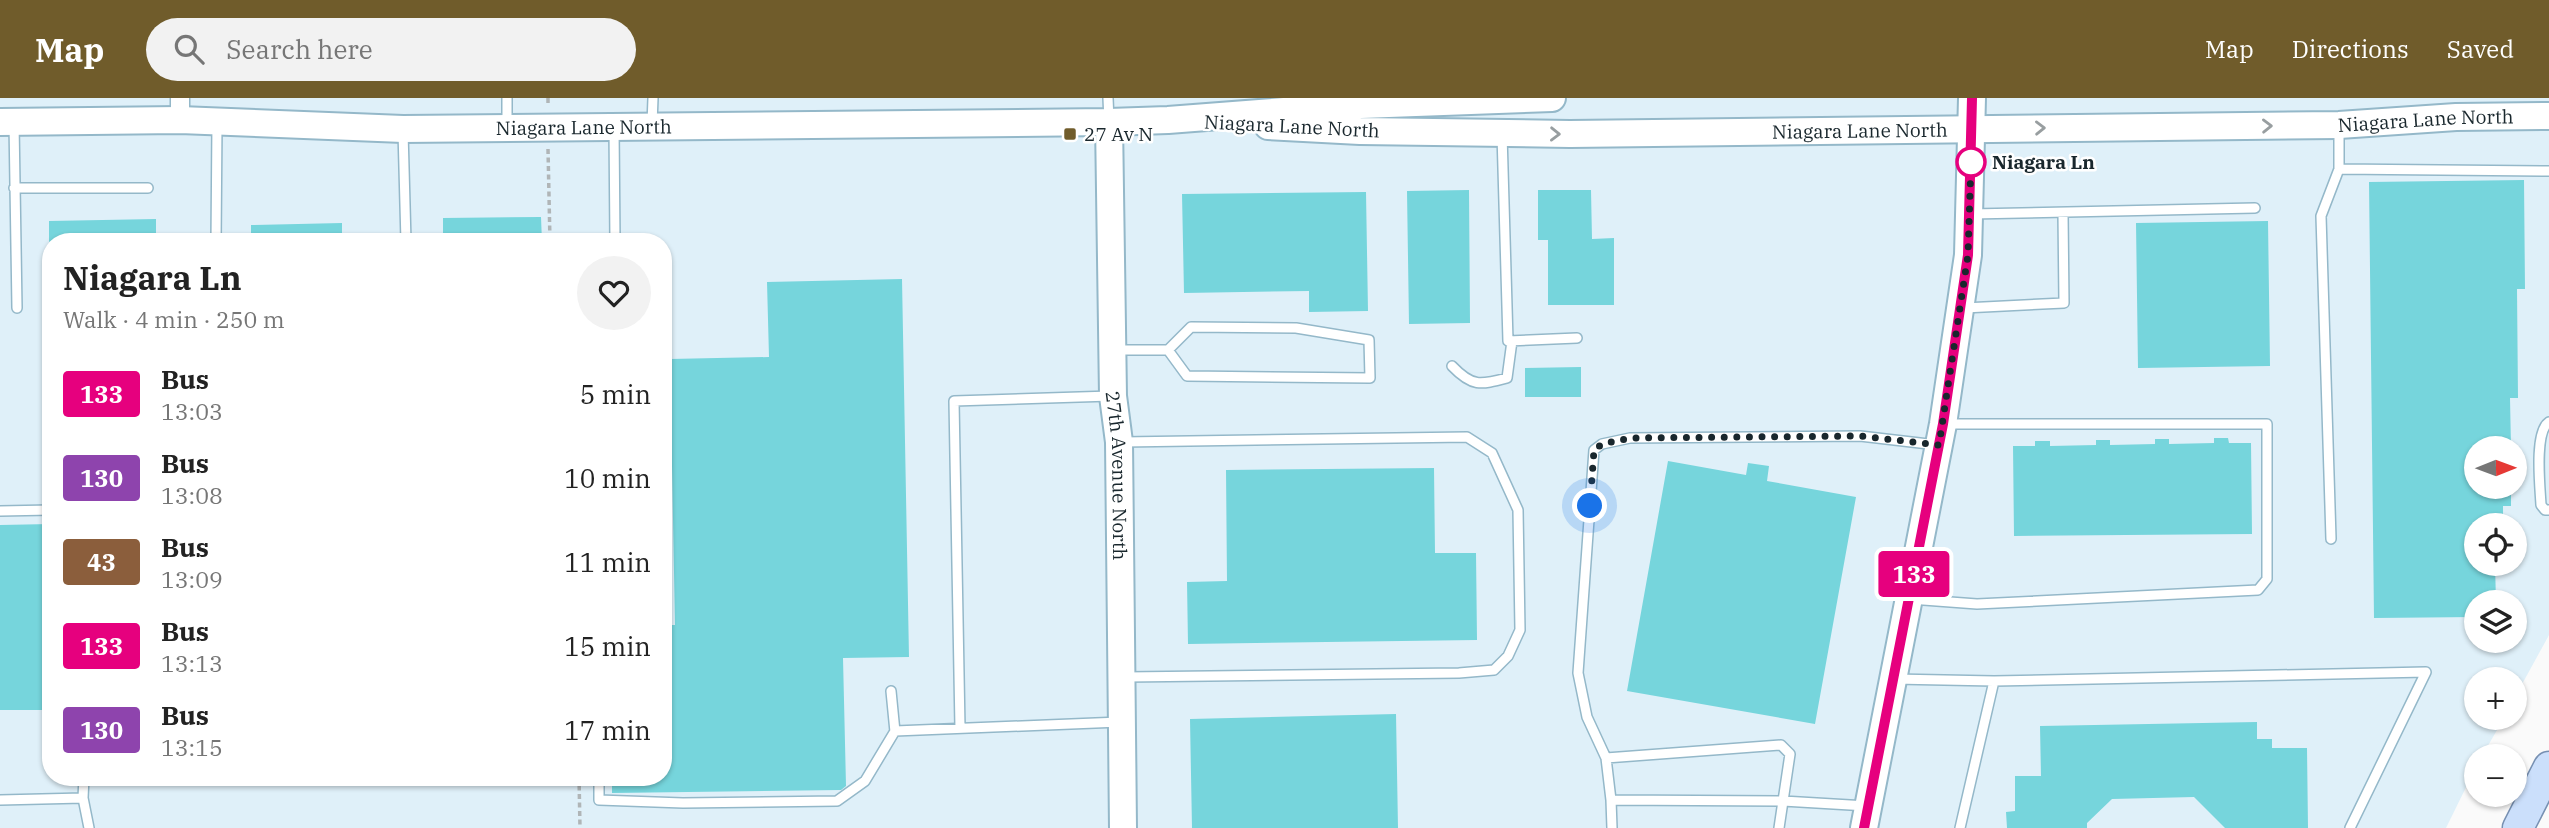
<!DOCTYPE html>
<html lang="en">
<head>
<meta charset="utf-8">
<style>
	:root { --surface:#fff; --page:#f2f2f2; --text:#222; --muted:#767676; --accent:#705c2b }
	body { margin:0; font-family:"IBM Plex Serif",serif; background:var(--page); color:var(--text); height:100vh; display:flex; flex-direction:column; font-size:26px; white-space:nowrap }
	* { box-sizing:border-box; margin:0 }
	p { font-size:23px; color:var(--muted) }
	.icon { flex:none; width:38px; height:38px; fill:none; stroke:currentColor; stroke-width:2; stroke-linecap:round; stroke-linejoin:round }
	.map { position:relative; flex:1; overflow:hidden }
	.sheet { position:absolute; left:42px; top:135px; width:630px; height:553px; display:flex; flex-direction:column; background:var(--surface); border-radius:28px; box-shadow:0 2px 5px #0004 }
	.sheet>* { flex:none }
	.badge { padding:0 14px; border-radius:5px; font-size:24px; line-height:46px }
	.needle { width:46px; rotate:89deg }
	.fabs { position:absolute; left:2464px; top:338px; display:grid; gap:14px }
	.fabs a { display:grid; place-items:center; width:63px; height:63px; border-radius:50%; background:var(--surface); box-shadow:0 2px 5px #0004; font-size:35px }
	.you { position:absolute; width:35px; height:35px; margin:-18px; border:5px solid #fff; border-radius:50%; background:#1a73e8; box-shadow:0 0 0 10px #1a73e833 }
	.map>.badge { position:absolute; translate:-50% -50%; box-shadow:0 0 0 4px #fff }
	.round { display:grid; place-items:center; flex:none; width:74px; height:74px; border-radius:37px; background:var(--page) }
	.overview { display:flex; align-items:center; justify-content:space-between; height:119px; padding:0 21px }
	h1 { font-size:33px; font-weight:700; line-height:52px }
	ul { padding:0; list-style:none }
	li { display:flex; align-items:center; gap:21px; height:84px; padding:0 21px }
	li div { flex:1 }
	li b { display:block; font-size:26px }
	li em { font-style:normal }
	li .badge { min-width:77px; font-weight:700; text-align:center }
	header { display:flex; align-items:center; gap:42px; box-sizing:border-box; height:98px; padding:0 35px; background:var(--accent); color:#fff }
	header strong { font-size:33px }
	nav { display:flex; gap:38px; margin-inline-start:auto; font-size:24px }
	.search { width:490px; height:63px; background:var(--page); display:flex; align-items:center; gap:18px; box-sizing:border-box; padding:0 24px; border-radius:38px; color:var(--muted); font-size:26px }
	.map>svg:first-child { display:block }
	.built { fill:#dff0f9; fill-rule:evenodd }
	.building { fill:#76d5dc }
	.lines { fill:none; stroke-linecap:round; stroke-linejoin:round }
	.lane-casing { stroke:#94b8c9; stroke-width:12 }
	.street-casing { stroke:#94b8c9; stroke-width:21 }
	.secondary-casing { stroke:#94b8c9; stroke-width:30 }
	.primary-casing { stroke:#7790b2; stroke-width:33 }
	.path { stroke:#b0b5b7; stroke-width:3.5; stroke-dasharray:5 3.5; stroke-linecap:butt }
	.lane { stroke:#fff; stroke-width:9 }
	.street { stroke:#fff; stroke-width:18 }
	.secondary { stroke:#fff; stroke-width:26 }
	.primary { stroke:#cbdffb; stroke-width:30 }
	.oneway { stroke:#989ea0 }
	.line-casing { stroke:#fff; stroke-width:16 }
	.line { stroke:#e6007e; stroke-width:10 }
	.walk { stroke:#19272d; stroke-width:7; stroke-dasharray:0 12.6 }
	.poi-dot { fill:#705c2b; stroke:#fff; stroke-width:2.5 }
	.stop-dot { fill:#fff; stroke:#e6007e; stroke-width:3.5 }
	.labels { text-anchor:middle; stroke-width:5; stroke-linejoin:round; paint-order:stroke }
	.street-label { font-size:19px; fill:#19272d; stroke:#fff }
	.poi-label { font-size:19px; fill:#19272d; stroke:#fff; text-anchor:start }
	.stop-label { font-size:19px; font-weight:bold; fill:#19272d; stroke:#fff; text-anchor:start }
</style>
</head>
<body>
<header>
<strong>Map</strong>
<div class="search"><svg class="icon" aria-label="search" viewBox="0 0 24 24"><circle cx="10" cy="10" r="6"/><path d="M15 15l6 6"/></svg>Search here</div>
<nav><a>Map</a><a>Directions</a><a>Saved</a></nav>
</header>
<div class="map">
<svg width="2549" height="730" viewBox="0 0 2549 730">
	<rect width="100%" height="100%" fill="#fafafa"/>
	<!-- built -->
	<path class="built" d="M0,0H2549V537L2515,599V581H2476V620H2504L2482,658H2476V669L2446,730H0ZM51,144H663V679H51ZM2476,350H2515V388H2476ZM2476,427H2515V466H2476ZM2476,504H2515V542H2476Z"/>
	<!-- building -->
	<path class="building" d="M2524,82L2525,191H2517L2518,300H2510L2511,350H2476V388H2511V408H2503V427H2476V466H2495L2496,504H2476V519L2374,520L2369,84Z
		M1469,92L1470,225L1409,226L1407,93Z
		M1538,92H1591L1592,141L1614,140V207H1548V142H1538Z
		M1366,94L1368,213L1309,214V193L1184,195L1182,96Z
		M541,119L542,144H443V120Z
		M156,121V144H49V123Z
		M2268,123L2270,268L2138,270L2136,125Z
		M342,125V144H251V127Z
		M902,181L909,559L843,560L846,688L841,692L612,695V679H663V527H675L670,261L769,259L767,184Z
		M1581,269V299H1525V270Z
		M2214,340H2228L2229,345H2251L2252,436L2014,438L2013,348H2035V343H2050V348L2096,347V342H2110V347L2155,346V341H2169V346L2214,345Z
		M1668,363L1746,377L1748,365L1769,368L1767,383L1856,399L1815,626L1627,593Z
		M1434,370L1435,455H1476L1477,542L1188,546L1187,484L1227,483L1226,372Z
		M51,426V612H0V427Z
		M1396,616L1398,730H1192L1190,621Z
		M2257,624V641H2272V650H2307L2308,730H2225L2194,699L2112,701L2087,725V730H2007L2006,714L2015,713V678H2041L2040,628Z"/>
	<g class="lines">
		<!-- lane casing -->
		<g class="lane-casing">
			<path id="lane" d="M507,0V26
				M1108,0L1109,23
				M14,25L17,210
				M652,26L653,0
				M614,30L615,144
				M403,33L406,144
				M1502,36L1508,243L1577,240
				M2339,71L2549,73
				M14,90H148
				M1971,116L2255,110
				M216,144L217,25
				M1964,210L2064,205L2063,115
				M1113,252H1168L1191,229L1296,230L1369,242L1370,280L1187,278L1168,252
				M1452,268C1472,289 1480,287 1507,280L1512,243
				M2549,324C2534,334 2540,388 2541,407L2545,412H2549
				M1123,344L1467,339L1492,355L1518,412L1520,532L1508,558L1494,572L1459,575L1126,579
				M0,413L51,412
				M2331,441L2321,118L2339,71V28
				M1910,501L1977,506L2258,492L2267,481V326H1945
				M1894,581L1994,583L2426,574L2350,730
				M891,593L895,634
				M960,630L954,303L1111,298
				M1606,660L1781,647L1790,656L1783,703L1611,702
				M84,679L83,700L89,730
				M599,679V702L683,705L837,703L865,683L895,633L1120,624
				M0,702L83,700
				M1612,730L1611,702L1606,660L1587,619L1578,575L1594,352L1602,346L1630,340L1860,338L1937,347
				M1779,730L1783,703L1867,708
				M1960,730L1994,583"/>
		</g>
		<!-- street casing -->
		<g class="street-casing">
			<path id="street" d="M180,22V0"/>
		</g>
		<!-- secondary casing -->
		<g class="secondary-casing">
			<g id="secondary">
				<path id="s1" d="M0,24L180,22L403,31L1109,24L1168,22L1361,7L1552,0"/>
				<path id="s2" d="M1109,24L1113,298L1119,344L1123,730"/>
				<path id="s3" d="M1268,28L1360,33L1570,36L2339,27L2456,19L2549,18"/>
				<path d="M1864,730L1943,326L1968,157L1972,0"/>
			</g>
		</g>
		<!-- primary casing -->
		<g class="primary-casing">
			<path id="primary" d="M2518,730L2549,669"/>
		</g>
		<!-- path -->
		<path class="path" d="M548,0V8
			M548,51L550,144
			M579,679L580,730"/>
		<!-- lane -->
		<use href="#lane" class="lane"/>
		<!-- street -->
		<use href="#street" class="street"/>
		<!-- secondary -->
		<use href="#secondary" class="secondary"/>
		<!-- primary -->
		<use href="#primary" class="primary"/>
	</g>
	<!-- one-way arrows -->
	<defs><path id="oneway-chevron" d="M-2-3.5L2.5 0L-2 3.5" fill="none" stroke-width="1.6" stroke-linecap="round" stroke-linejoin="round" transform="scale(1.75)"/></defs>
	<g class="oneway">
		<use href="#oneway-chevron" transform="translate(2267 28) rotate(-1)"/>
		<use href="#oneway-chevron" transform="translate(2040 30) rotate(-1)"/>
		<use href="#oneway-chevron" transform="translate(1555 36) rotate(1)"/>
	</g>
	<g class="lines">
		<!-- line casing -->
		<g class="line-casing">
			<path id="line" d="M1864,730L1943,326L1968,157L1972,0"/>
		</g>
		<!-- line -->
		<use href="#line" class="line"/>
		<!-- walk -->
		<path class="walk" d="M1590,408L1594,352L1602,346L1630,340L1860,338L1939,347L1968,157L1971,64"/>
	</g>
	<!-- markers -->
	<rect class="poi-dot" x="1063" y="29" width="14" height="14" rx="3.5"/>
	<circle class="stop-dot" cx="1971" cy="64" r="14"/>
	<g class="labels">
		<!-- street labels -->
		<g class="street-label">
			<text dy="7" stroke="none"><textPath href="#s3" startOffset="1158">Niagara Lane North</textPath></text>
			<text transform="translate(1292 28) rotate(3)" y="7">Niagara Lane North</text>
			<text dy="7" stroke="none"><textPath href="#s1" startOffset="584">Niagara Lane North</textPath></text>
			<text dy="7" stroke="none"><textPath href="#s3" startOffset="592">Niagara Lane North</textPath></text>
			<text dy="7" stroke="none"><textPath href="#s2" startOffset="354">27th Avenue North</textPath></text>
		</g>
		<!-- poi labels -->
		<g class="poi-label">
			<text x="1084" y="43">27 Av N</text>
		</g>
		<!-- stop labels -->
		<g class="stop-label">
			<text x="1992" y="71">Niagara Ln</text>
		</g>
	</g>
</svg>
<div class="fabs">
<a><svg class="needle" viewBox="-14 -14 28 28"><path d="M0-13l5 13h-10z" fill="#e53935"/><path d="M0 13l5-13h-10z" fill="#767676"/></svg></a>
<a><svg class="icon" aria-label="locate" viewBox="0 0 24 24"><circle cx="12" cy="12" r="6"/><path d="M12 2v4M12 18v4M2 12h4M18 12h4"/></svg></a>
<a><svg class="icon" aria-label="layers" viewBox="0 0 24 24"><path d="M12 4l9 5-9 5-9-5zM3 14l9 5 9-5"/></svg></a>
<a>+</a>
<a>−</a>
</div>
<div class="you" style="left:1590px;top:408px"></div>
<b class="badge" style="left:1914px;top:476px;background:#e6007e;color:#fff">133</b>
<section class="sheet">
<div class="overview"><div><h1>Niagara Ln</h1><p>Walk · 4 min · 250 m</p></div><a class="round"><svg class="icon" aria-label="heart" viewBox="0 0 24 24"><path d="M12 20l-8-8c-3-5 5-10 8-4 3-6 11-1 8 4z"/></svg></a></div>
<ul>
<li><span class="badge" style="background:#e6007e;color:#fff">133</span><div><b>Bus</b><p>13:03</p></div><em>5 min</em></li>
<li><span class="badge" style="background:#8e44ad;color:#fff">130</span><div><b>Bus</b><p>13:08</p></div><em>10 min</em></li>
<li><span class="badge" style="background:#8b5e3c;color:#fff">43</span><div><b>Bus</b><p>13:09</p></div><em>11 min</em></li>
<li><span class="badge" style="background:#e6007e;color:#fff">133</span><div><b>Bus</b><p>13:13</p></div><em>15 min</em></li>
<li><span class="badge" style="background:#8e44ad;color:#fff">130</span><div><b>Bus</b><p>13:15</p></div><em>17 min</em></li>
</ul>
</section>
</div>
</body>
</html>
